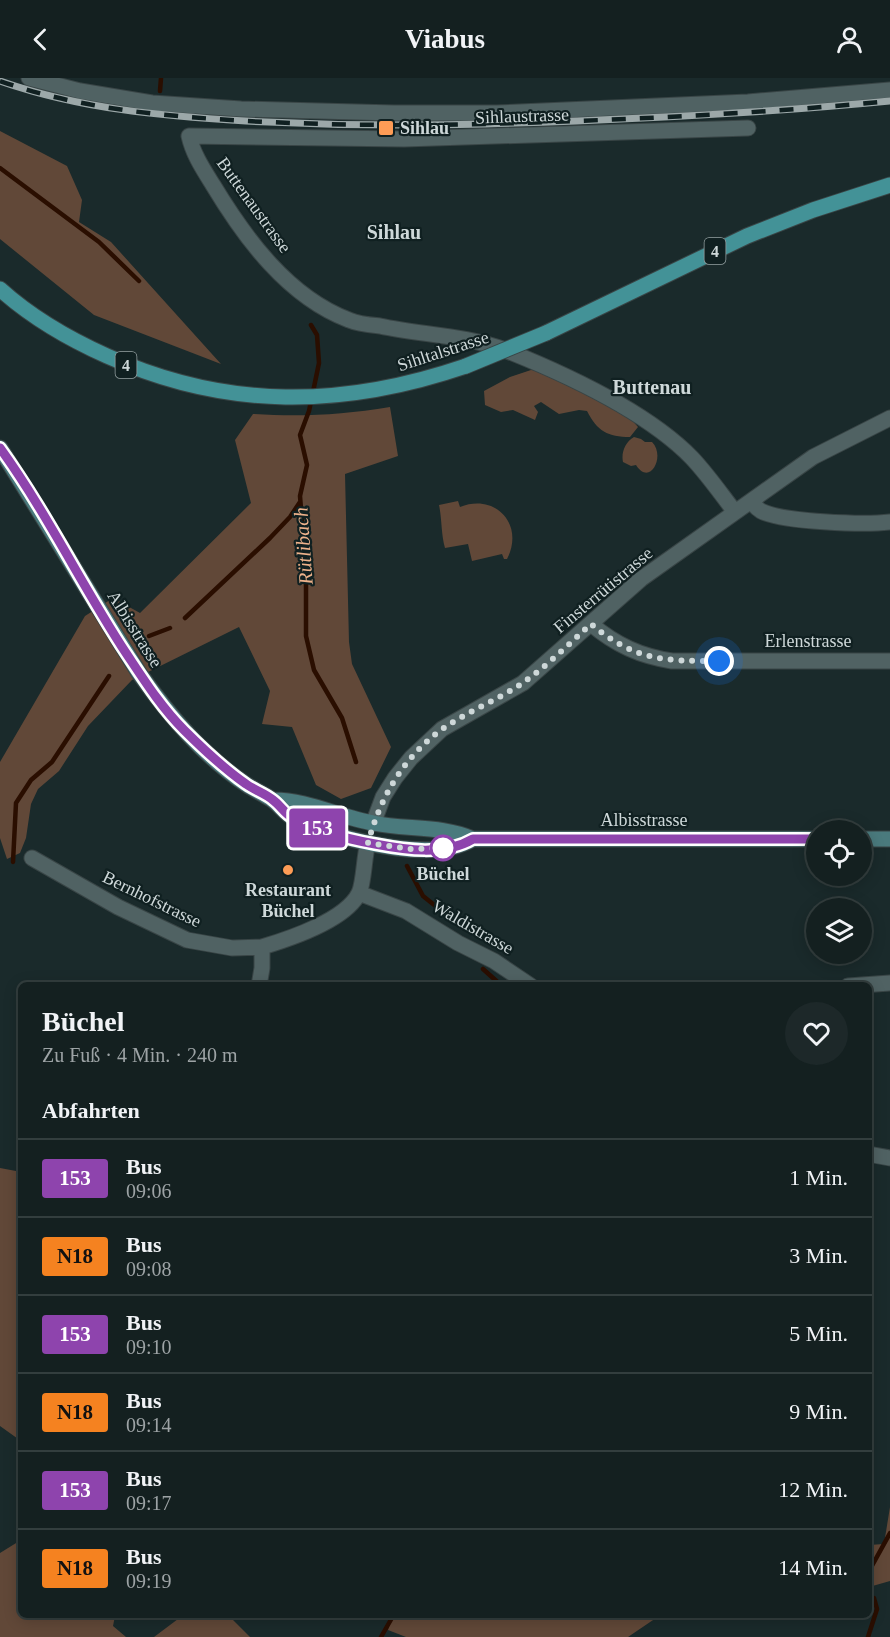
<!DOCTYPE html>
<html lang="de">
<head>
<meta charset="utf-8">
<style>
	:root { --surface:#142020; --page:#1d2829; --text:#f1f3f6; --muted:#9da3a5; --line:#333e3e }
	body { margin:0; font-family:Georgia,serif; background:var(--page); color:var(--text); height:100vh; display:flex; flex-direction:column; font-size:22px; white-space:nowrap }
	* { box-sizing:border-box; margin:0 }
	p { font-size:20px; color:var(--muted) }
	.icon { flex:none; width:33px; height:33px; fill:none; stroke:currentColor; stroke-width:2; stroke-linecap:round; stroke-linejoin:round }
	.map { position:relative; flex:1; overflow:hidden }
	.side { position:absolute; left:18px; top:904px; width:854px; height:636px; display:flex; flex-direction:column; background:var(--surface); border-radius:9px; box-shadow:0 3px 15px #0003,0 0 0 2px var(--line) }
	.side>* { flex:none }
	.badge { padding:0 12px; border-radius:4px; font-size:21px; line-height:39px }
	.fabs { position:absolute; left:806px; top:742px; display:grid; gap:12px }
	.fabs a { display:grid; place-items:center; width:66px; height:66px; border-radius:50%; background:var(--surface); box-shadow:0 3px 15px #0003,0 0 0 2px var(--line); font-size:30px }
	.you { position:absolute; width:30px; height:30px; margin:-15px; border:4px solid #fff; border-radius:50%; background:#1a73e8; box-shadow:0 0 0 9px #1a73e833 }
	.map>.badge { position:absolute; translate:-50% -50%; box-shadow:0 0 0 3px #fff }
	h2 { padding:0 24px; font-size:22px; line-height:54px }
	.round { display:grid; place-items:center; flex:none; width:63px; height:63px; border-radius:32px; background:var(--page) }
	.headline { display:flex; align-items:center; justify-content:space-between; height:102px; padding:0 24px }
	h1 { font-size:28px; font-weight:800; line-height:45px }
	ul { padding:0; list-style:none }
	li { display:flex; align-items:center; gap:18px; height:78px; padding:0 24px; border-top:2px solid var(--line) }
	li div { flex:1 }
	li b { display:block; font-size:22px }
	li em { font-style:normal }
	li .badge { min-width:66px; font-weight:700; text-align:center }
	header { display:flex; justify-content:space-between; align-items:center; height:78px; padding:0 24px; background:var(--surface); font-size:27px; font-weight:800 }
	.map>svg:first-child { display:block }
	.green { fill:#614838 }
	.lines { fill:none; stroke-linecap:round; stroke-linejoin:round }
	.stream { stroke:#2a0e00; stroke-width:4.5 }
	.street-casing { stroke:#394546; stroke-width:17 }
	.secondary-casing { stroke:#394546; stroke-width:17 }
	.primary-casing { stroke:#394546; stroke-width:17 }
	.street { stroke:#506263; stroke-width:15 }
	.secondary { stroke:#4a7a7d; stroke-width:15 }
	.primary { stroke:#439297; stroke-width:15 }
	.rail-casing { stroke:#9ca8a9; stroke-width:7 }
	.rail { stroke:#102021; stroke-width:4.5; stroke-dasharray:14; stroke-linecap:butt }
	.primary-bridge-casing { stroke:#394546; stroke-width:17; stroke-linecap:butt }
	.primary-bridge { stroke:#439297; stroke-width:15 }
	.line-casing { stroke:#fff; stroke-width:14 }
	.line { stroke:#8e44ad; stroke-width:9 }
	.walk { stroke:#ced8d9; stroke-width:6; stroke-dasharray:0 10.8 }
	.poi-dot { fill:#fd9c56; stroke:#102021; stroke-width:2 }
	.stop-dot { fill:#fff; stroke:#8e44ad; stroke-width:3 }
	.labels { text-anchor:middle; stroke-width:4.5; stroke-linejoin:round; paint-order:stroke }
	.shield { fill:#102021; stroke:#95a1a2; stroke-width:1.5 }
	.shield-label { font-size:16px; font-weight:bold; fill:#ced8d9 }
	.street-label { font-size:18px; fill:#ced8d9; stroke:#102021 }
	.poi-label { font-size:18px; font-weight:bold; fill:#ced8d9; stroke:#102021; text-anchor:start }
	.stop-label { font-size:18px; font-weight:bold; fill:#ced8d9; stroke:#102021 }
	.neighbourhood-label { font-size:20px; font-weight:bold; fill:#ced8d9; stroke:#102021 }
	.water-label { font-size:20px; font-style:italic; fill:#edb28b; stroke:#102021 }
</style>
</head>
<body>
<header><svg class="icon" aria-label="back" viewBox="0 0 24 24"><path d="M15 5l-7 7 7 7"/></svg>Viabus<svg class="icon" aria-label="person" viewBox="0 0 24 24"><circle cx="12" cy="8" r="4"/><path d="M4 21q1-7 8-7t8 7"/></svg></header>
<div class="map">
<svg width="890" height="1559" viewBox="0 0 890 1559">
	<rect width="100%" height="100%" fill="#1a2a2b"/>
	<!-- green -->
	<path class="green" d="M0,53L67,88L82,122L79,144L111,164L221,286L94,237L0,161Z
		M531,292L562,294L624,333L638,349L630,359C608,359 597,353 587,333L579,332L559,336L541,324L534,328L538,334L535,342L513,332L501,334L485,327L484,313L510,299Z
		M390,329L398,378L345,396L349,564L352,586L391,669L371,710L341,721L316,707L292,649L262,646L270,613L239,549L132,602L88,648L59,693L38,711L31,726L26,760L20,775L7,781L0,760V684L85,538L113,520L140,535L251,425L235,362L253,336C301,339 342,337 390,329Z
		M634,359L641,361L645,364H652C666,378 650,409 636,387L631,388L623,384C621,375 625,364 634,359Z
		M458,423L460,429C495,415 525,446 507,481H504L502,476L472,483L468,466L445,470C441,456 442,441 439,427Z
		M0,1090L16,1093L19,1120L21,1125V1363L0,1348Z
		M890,1429V1503L869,1509V1467L884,1466Z
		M21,1462V1538H115L113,1548L126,1559H0V1475Z
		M182,1538L230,1539L250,1559H154Z
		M391,1538H659L628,1559H406L388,1552Z"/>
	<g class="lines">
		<!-- stream -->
		<path class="stream" d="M160,13L161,0
			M0,90L99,164L139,203
			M311,247L317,257L319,285L309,333L300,357L307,387L300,418L306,495V558L314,592L342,640L356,684
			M185,540L270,460L290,439L300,424
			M149,558L170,550
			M13,784L16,725L31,702L52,684L109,598
			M407,788L423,818L458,846
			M483,891L502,908
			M868,1495L890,1455
			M868,1498L871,1509
			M381,1559L393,1538
			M868,1559L877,1531L874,1520"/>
		<!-- street casing -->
		<g class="street-casing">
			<path id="street" d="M29,0L80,13L152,25L241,31L394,35H497L748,24L890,12
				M751,423C754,427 756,430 761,433C782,444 864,447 890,444
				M735,434C721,416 708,397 692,380C647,334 565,296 505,272C465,257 421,257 380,248C370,247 358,246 349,242C288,219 245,160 213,107C203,91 193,76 189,58L404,61L748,50
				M591,546C616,567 640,578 672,583H890
				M373,746L383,719L395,700L411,680L442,651L523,605L641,501L813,379L890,340
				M32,780L118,829L187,862L232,870L262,869
				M359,815L406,833L458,865L494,883L531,908
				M259,908L262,890V869C289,861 346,842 359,815C364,805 364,778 368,765
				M848,908L890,905
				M868,1076L890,1080"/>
		</g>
		<!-- secondary casing -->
		<g class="secondary-casing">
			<path id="secondary" d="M0,370L139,595C169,637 203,678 247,707C255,712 263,716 271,721C280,727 285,736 295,741C327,756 361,765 397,770C421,773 451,774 473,761
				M274,722C307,722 339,739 373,745C405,752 442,747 473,761H816
				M861,761H890"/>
		</g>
		<!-- primary casing -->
		<g class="primary-casing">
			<path id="primary" d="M0,211C31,239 69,261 107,278C227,332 343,330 466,288
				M546,255L747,158L813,132L890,107"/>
		</g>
		<!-- street -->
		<use href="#street" class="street"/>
		<!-- secondary -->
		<use href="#secondary" class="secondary"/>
		<!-- primary -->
		<use href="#primary" class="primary"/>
		<!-- rail casing -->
		<g class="rail-casing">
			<path id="rail" d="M0,3C80,31 162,38 246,43C326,47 406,48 486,46C621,42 756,36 890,23"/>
		</g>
		<!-- rail -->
		<use href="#rail" class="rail"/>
		<!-- primary-bridge casing -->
		<g class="primary-bridge-casing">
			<path id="primary-bridge" d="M466,288L546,255"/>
		</g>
		<!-- primary-bridge -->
		<use href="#primary-bridge" class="primary-bridge"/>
	</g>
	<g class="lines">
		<!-- line casing -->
		<g class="line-casing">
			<path id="line" d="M0,370C47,435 82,508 126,575C144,602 161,629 184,652C203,671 223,690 246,706C254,712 265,715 273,722C280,727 285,736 293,740C318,754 347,761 375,766C406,772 444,778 473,761H816"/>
		</g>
		<!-- line -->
		<use href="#line" class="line"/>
		<!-- walk -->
		<path class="walk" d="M443,770L410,771L368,765C380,720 403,680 441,652C466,634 496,623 521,606C546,589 569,566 591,546C635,583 664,583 719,583"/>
	</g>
	<!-- markers -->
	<g class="poi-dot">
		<rect x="378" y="42" width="16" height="16" rx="3"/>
		<circle cx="288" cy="792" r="6"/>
	</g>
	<circle class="stop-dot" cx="443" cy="770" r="12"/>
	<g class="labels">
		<!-- shield labels -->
		<g class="shield">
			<rect x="704.5" y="160" width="21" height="26" rx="4.5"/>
			<rect x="115.5" y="274" width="21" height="26" rx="4.5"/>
		</g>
		<g class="shield-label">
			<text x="715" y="179">4</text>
			<text x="126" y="293">4</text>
		</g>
		<!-- street labels -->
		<g class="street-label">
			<text transform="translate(522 38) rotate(-2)" y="6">Sihlaustrasse</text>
			<text transform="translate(254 127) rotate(54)" y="6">Buttenaustrasse</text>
			<text transform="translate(443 273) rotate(-18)" y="6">Sihltalstrasse</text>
			<text transform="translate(603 512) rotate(-40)" y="6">Finsterrütistrasse</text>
			<text transform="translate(135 551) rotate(58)" y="6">Albisstrasse</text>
			<text x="808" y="569">Erlenstrasse</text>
			<text x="644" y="748">Albisstrasse</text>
			<text transform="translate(152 821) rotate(26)" y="6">Bernhofstrasse</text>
			<text transform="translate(473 849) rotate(30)" y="6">Waldistrasse</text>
		</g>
		<!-- poi labels -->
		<g class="poi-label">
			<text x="400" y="56">Sihlau</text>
			<text x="288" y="818" text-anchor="middle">Restaurant<tspan x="288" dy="21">Büchel</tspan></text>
		</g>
		<!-- stop labels -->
		<g class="stop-label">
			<text x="443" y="802">Büchel</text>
		</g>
		<!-- neighbourhood labels -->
		<g class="neighbourhood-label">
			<text x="394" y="161">Sihlau</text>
			<text x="652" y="316">Buttenau</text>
		</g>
		<!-- water labels -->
		<g class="water-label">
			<text transform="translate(303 468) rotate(-94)" y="7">Rütlibach</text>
		</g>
	</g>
</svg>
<div class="fabs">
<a><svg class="icon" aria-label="locate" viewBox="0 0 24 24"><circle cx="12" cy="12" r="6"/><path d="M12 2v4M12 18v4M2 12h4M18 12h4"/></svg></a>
<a><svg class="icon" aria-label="layers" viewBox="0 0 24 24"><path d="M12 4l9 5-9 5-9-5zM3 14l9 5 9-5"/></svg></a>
</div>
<div class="you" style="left:719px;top:583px"></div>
<b class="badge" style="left:317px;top:750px;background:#8e44ad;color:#fff">153</b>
<section class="side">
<div class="headline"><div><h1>Büchel</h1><p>Zu Fuß · 4 Min. · 240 m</p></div><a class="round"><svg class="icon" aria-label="heart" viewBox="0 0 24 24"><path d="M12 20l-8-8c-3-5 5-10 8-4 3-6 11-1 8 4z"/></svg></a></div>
<h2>Abfahrten</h2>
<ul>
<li><span class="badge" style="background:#8e44ad;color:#fff">153</span><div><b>Bus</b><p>09:06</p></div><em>1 Min.</em></li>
<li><span class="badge" style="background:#f58220;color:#111">N18</span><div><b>Bus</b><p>09:08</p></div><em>3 Min.</em></li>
<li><span class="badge" style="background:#8e44ad;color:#fff">153</span><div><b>Bus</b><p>09:10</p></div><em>5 Min.</em></li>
<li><span class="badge" style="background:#f58220;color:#111">N18</span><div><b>Bus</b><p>09:14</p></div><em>9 Min.</em></li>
<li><span class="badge" style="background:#8e44ad;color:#fff">153</span><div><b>Bus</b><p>09:17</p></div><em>12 Min.</em></li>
<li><span class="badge" style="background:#f58220;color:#111">N18</span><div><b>Bus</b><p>09:19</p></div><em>14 Min.</em></li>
</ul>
</section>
</div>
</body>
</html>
